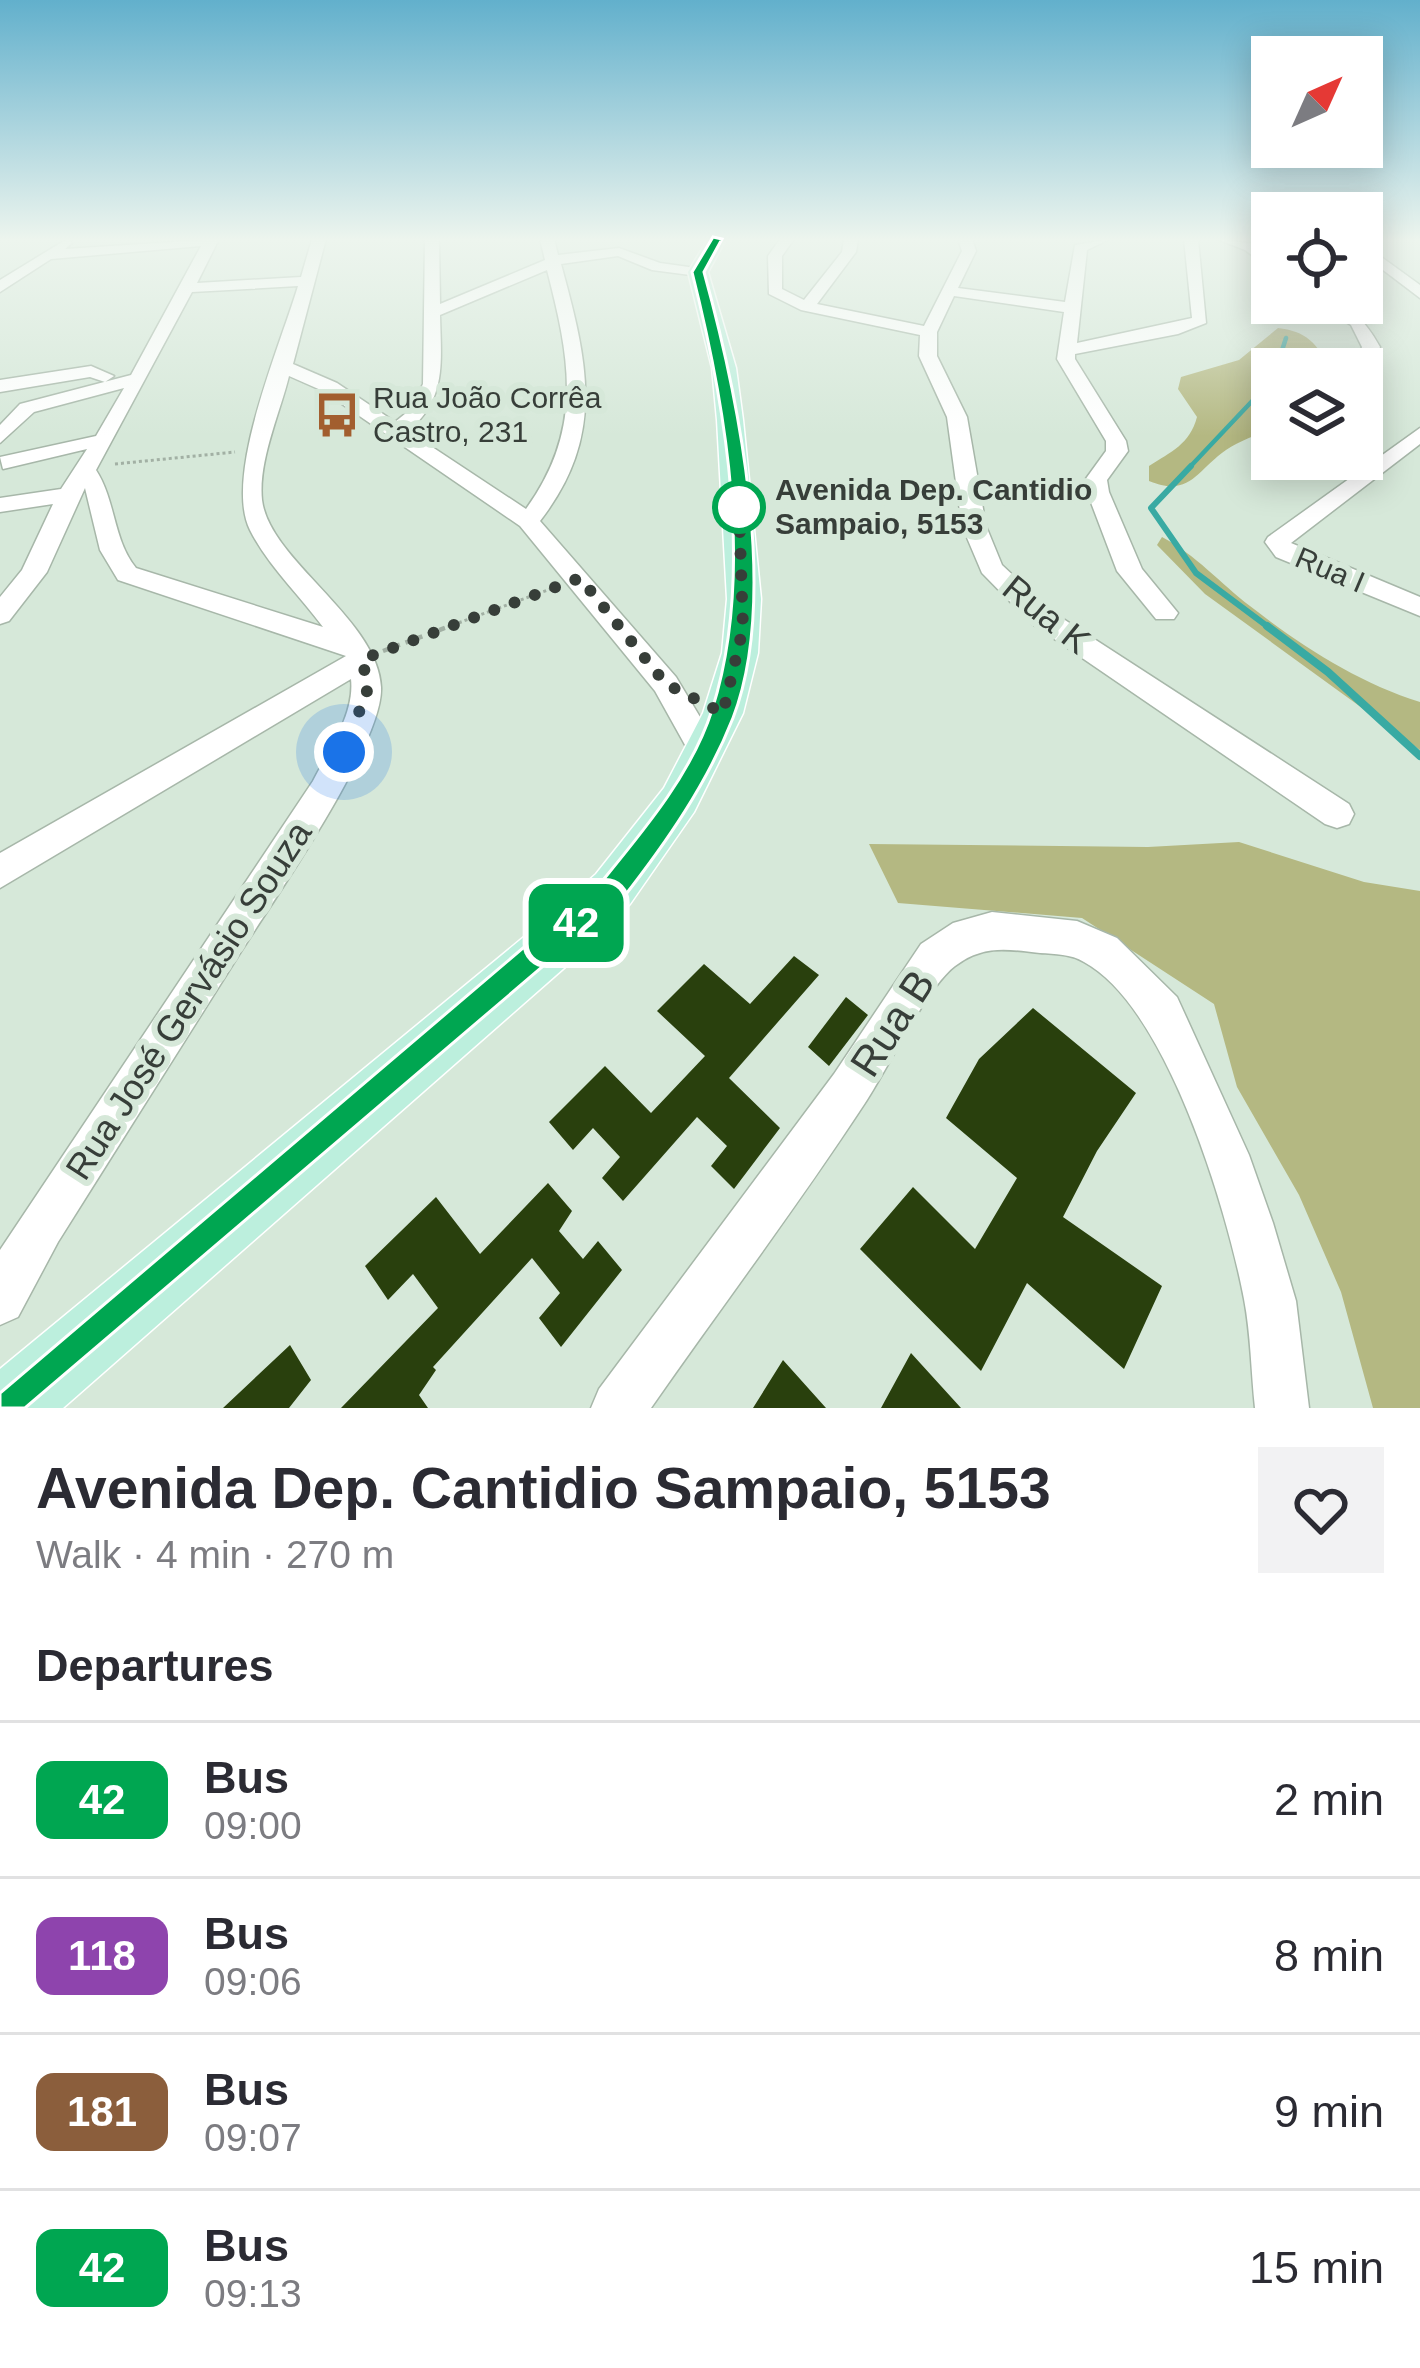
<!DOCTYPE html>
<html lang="en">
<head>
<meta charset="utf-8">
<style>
	:root { --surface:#fff; --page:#f2f2f3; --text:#2b2b33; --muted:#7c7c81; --line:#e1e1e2 }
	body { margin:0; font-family:Helvetica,sans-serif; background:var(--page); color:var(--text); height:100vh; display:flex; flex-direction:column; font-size:45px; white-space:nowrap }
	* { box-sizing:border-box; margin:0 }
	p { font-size:39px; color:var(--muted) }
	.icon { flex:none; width:66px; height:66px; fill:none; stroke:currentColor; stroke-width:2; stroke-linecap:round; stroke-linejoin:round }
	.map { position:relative; height:1408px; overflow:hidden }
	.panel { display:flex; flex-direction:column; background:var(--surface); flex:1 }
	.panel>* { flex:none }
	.badge { padding:0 24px; border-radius:18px; font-size:42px; line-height:78px }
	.needle { width:78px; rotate:45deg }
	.tools { position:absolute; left:1251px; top:36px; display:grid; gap:24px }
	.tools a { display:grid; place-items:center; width:132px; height:132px; border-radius:0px; background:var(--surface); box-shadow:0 6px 30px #0003; font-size:60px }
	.you { position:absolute; width:60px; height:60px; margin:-30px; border:9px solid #fff; border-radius:50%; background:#1a73e8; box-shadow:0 0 0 18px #1a73e833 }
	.map>.badge { position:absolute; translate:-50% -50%; box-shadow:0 0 0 6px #fff }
	h2 { padding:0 36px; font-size:45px; line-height:108px }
	.round { display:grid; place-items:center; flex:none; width:126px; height:126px; border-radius:0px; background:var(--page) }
	.headline { display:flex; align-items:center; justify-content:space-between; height:204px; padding:0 36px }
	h1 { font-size:57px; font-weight:600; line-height:90px }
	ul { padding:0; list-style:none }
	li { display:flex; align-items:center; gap:36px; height:156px; padding:0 36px; border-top:3px solid var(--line) }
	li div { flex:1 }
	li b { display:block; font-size:45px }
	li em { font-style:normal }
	li .badge { min-width:132px; font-weight:700; text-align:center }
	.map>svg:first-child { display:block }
	.green { fill:#b4b882 }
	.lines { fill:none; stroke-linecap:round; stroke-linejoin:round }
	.stream-far2 { stroke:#39aaa3; stroke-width:4.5 }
	.stream-far1 { stroke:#39aaa3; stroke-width:6 }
	.stream { stroke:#39aaa3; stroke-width:8 }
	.building { fill:#29400d }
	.minor-casing { stroke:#a7b7a9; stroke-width:3 }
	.major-casing { stroke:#fff; stroke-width:3 }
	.path-far1 { stroke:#a2b0a4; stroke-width:3; stroke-dasharray:3 3; stroke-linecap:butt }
	.path { stroke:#a2b0a4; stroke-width:4.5; stroke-dasharray:6 6; stroke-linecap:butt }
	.minor { fill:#fff; fill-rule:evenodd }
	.major { fill:#bcefdd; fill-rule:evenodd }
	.line { fill:#00a651; stroke:#fff; stroke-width:3 }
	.walk { stroke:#373e39; stroke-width:12; stroke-dasharray:0 21.6 }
	.stop-dot { fill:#fff; stroke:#00a651; stroke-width:6 }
	.labels { text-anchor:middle; stroke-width:12; stroke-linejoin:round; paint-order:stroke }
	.far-poi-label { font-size:30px; fill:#373e39; stroke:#d6e8d9; text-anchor:start }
	.far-stop-label { font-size:30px; font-weight:bold; fill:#373e39; stroke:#d6e8d9; text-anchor:start }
	.far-street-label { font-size:30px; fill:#373e39; stroke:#d6e8d9 }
	.street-label { font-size:36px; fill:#373e39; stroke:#d6e8d9 }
	.near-street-label { font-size:42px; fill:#373e39; stroke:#d6e8d9 }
</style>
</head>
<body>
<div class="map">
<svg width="1420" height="1408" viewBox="0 0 1420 1408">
	<rect width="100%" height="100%" fill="#d6e8d9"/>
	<!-- green -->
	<path class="green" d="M1278,328C1305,331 1319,343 1328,369H1272V428C1257,435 1239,441 1226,450C1197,470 1190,498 1149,481V466C1171,452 1190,444 1197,417L1178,389L1181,377L1239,360Z
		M1162,537C1196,555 1220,583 1250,606C1300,645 1359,683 1420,702V750L1205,594L1157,545Z
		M1239,842L1364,882L1420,891V1408H1373L1341,1292L1299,1195L1237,1087L1214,1004L1082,918L898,903L869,844L1148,847Z"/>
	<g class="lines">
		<!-- stream-far2 -->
		<path class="stream-far2" d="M1276,369L1286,338
			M1188,469L1272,380"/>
		<!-- stream-far1 -->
		<path class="stream-far1" d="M1191,466L1151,508L1196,573L1271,629"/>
		<!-- stream -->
		<path class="stream" d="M1267,626L1328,672L1420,756"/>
	</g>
	<!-- building -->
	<path class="building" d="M794,956L819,975L729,1078L780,1128L734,1189L711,1166L727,1146L697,1117L623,1201L602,1178L620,1157L593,1128L573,1150L549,1122L605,1066L651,1113L705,1056L657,1011L704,964L750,1004Z
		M846,997L868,1015L829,1066L808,1047Z
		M1033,1008L1136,1093L1097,1151L1063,1217L1162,1286L1124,1369L1027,1283L981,1371L860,1249L913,1187L975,1249L1017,1178L946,1118L979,1059Z
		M548,1183L572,1211L559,1231L583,1259L598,1241L622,1270L561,1347L539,1318L560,1293L532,1258L433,1367L436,1370L419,1395L428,1408H341L438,1308L413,1274L388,1300L365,1266L436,1197L480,1254Z
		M290,1345L311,1380L289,1408H223Z
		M911,1353L961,1408H881Z
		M783,1360L826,1408H753Z"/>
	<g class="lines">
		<!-- minor casing -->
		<g class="minor-casing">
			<path id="minor" d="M67,239L72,243L65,249L219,239L197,283L301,277L312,239H326L293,364L337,383L395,422L411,409L423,384L425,239H439L440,304L545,260L540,239H554L558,255L619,248L660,263L703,269L698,276L652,270L618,256L561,264C587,360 607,435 540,521L676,677L721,752L716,761H694L655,691L520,526L323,391L289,376C280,413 258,461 262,500C269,560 378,619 381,687C384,742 275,898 242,950C181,1047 119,1145 58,1242L18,1317L0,1325V1250L313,781C328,751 355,714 351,679L0,888V853L346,656L118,580L100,550L85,488L47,572L9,621L0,624V597L22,570L53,504L0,512V498L61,489L87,449L3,469L0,457L96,436L124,388L34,412L0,443V425L20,404L131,375L201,246L51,259L0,292V280ZM547,270C570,359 584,429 526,509L408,431C447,399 441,362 440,315ZM298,286C281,344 223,476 250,530C267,564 300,596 323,627L136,568C113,540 116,501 96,470L192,292Z
				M780,239H794L782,256V289L804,300L842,252L844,239H858L856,252L817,304L924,326L962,251L958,239H972L976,251L958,288L1065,302L1075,245L1110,239L1087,250L1077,343L1192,318L1184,239H1198L1206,323L1178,334L1075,354V359L1126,441L1128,451L1107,480L1109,492L1142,569L1178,613L1174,619H1156L1117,571L1087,492L1085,480L1106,451V441L1057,359L1064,312L954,296L937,332V356L967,417L986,526L1002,565L1051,611L1349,804L1354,814L1349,824L1337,828L1325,824L1031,623L982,573L962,526L947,417L919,356L920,335L801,310L769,294L768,256Z
				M1217,239L1255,244L1272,259V270L1245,250Z
				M1362,243L1420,285V298L1362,254Z
				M1315,303C1349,303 1364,318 1380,347L1371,367L1356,363L1362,347L1351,325Z
				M91,366L114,376L105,382L90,377L0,392V380Z
				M1420,428V444L1291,543L1420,597V616L1276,557L1265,542L1268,537Z
				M992,912L1077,921L1117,938L1177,997L1249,1155L1273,1223L1296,1301L1309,1408H1255C1251,1372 1251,1335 1244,1299C1227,1210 1167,1007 1084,962C1071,954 1055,954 1040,953C1006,949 983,945 955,966C927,987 887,1070 865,1103C797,1207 722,1306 651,1408H591L599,1389L834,1074L921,944L953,923Z"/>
		</g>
		<!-- major casing -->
		<g class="major-casing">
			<path id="major" d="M708,239H726L708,272L736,368L743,420L761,599L758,653L743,713L694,812L630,904L572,961L63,1408H0V1369L536,927L596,874L664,788L703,713L722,653L727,599L717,420L712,368L688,272Z"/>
		</g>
		<!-- path-far1 -->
		<path class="path-far1" d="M115,464L235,452
			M442,629L553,588"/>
		<!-- path -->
		<path class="path" d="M383,651L450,626"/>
		<!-- minor -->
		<use href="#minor" class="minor"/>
		<!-- major -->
		<use href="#major" class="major"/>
	</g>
	<!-- sky -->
	<linearGradient id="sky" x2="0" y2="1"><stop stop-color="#62b0cc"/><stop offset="0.55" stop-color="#edf5ee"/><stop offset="1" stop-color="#edf5ee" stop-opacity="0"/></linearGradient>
	<rect width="1420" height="436" fill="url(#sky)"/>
	<!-- line -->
	<path class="line" d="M713,237L722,239L704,272C738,395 780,596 733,718C707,784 666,843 623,898L25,1408H0V1393L603,880C644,830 692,773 712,710C755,575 726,407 692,272Z"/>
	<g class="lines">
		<!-- walk -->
		<path class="walk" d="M344,752L367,691L363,659L580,578L666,684L723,713L743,628L739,507"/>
	</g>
	<!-- icons -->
	<defs>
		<g id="bus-bare" transform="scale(3.6)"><path d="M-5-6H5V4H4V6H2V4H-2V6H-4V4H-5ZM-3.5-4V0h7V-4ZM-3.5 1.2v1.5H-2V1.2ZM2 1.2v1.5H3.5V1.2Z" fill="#a25e2f" stroke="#d6e8d9" stroke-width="2.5" paint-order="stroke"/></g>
	</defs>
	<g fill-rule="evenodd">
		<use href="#bus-bare" x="337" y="415"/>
	</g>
	<!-- markers -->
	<circle class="stop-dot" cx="739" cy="507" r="24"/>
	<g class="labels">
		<!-- far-poi labels -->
		<g class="far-poi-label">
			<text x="373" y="408">Rua João Corrêa<tspan x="373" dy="34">Castro, 231</tspan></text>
		</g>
		<!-- far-stop labels -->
		<g class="far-stop-label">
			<text x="775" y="500">Avenida Dep. Cantidio<tspan x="775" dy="34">Sampaio, 5153</tspan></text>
		</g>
		<!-- far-street labels -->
		<g class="far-street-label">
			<text transform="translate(1330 570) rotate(23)" y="10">Rua I</text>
		</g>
		<!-- street labels -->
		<g class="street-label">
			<text transform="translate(1047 614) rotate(39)" y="13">Rua K</text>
			<text transform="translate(188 1000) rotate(-57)" y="13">Rua José Gervásio Souza</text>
		</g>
		<!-- near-street labels -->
		<g class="near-street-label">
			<text transform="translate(892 1023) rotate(-57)" y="15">Rua B</text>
		</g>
	</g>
</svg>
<div class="tools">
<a><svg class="needle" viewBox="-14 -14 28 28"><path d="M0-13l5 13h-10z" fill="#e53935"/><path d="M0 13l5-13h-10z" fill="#7c7c81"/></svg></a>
<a><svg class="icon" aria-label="locate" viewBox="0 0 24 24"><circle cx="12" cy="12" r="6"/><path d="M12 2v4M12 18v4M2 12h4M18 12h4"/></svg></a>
<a><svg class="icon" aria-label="layers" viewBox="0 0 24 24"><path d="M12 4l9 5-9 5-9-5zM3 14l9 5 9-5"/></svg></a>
</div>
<div class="you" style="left:344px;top:752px"></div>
<b class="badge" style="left:576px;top:923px;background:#00a651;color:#fff">42</b>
</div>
<section class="panel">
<div class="headline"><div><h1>Avenida Dep. Cantidio Sampaio, 5153</h1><p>Walk · 4 min · 270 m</p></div><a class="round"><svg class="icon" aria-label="heart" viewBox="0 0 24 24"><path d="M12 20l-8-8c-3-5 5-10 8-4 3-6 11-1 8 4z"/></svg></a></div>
<h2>Departures</h2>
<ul>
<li><span class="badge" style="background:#00a651;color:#fff">42</span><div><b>Bus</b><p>09:00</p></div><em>2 min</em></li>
<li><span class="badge" style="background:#8e44ad;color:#fff">118</span><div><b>Bus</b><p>09:06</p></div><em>8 min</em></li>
<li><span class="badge" style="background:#8b5e3c;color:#fff">181</span><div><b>Bus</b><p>09:07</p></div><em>9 min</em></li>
<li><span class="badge" style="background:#00a651;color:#fff">42</span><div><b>Bus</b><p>09:13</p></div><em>15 min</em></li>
</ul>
</section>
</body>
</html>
